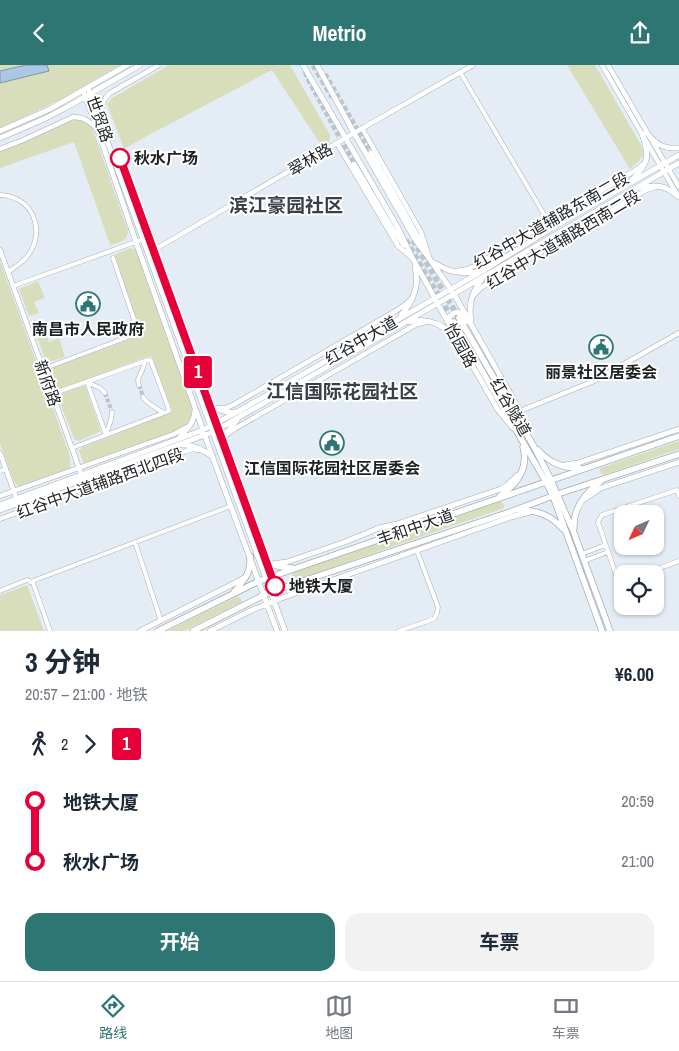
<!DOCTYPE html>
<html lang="zh">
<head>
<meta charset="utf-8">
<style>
	:root { --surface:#fff; --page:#f2f2f3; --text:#1f2937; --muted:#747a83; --line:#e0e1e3; --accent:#2d7673 }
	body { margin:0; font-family:"Archivo Narrow","Noto Sans SC",sans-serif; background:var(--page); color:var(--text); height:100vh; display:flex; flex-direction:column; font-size:19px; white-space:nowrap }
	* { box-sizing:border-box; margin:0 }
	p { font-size:16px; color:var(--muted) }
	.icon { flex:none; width:28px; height:28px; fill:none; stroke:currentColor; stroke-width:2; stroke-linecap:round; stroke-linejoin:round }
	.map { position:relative; height:566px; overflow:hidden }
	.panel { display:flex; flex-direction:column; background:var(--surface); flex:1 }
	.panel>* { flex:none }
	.badge { padding:0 10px; border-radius:4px; font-size:18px; line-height:32px }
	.needle { width:32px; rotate:226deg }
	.tools { position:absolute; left:614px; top:440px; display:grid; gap:10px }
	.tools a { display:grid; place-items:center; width:50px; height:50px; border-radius:10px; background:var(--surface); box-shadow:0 1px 4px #0004; font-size:25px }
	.map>.badge { position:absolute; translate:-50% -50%; box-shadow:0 0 0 2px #fff }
	.legs { display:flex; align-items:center; gap:8px; height:55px; padding:0 25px; font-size:16px }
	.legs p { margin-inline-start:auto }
	.overview { display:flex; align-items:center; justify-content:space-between; height:85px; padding:0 25px }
	h1 { font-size:28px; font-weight:700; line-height:38px }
	.cta { display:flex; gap:10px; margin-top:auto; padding:10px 25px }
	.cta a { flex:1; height:58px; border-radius:15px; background:var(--accent); color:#fff; font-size:20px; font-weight:700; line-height:58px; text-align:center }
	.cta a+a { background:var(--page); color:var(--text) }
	ul { padding:0 25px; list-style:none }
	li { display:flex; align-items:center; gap:18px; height:60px; font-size:19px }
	li i { display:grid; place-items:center; width:8px; height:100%; margin:0 6px; background:currentColor }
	li i::after { content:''; width:12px; height:12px; margin:-6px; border:4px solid; border-radius:50%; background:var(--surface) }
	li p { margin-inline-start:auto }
	li:first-child i { background:linear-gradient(#0000 50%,currentColor 0) }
	li:last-child i { background:linear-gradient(currentColor 50%,#0000 0) }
	header { display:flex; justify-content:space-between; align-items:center; height:65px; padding:0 25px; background:var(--accent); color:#fff; font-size:22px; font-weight:700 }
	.tab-bar { display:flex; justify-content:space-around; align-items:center; height:70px; border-top:1px solid var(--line); background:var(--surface); font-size:14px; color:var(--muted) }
	.tab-bar a { display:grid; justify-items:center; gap:2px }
	.tab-bar .active { color:var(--accent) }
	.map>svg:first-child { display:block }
	.green { fill:#d8debb }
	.water { fill:#abc7e1; stroke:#8195a8 }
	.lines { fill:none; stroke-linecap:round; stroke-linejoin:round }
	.minor-tunnel { stroke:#bcc4cc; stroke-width:4; stroke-dasharray:4 2; stroke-linecap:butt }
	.secondary-tunnel { stroke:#bcc4cc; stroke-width:5; stroke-dasharray:5 2.5; stroke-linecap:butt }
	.primary-tunnel { stroke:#bcc4cc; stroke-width:5.5; stroke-dasharray:5.5 3; stroke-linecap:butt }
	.minor-casing { stroke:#a5adb6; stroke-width:5 }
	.tertiary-casing { stroke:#a5adb6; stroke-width:5.5 }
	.secondary-casing { stroke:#a5adb6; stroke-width:6 }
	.primary-casing { stroke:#a5adb6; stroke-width:7 }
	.minor { stroke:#fff; stroke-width:4 }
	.tertiary { stroke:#fff; stroke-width:4.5 }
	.secondary { stroke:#fff; stroke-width:5 }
	.primary { stroke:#fff; stroke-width:5.5 }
	.line-1-casing { stroke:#fff; stroke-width:11 }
	.line-1 { stroke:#e60039; stroke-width:8 }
	.stop-1-dot { fill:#fff; stroke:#e60039; stroke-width:2.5 }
	.labels { text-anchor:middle; stroke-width:4; stroke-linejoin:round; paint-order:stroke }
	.street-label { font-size:16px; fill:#1e2124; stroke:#fff }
	.stop-label { font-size:16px; font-weight:bold; fill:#1e2124; stroke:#fff; text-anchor:start }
	.poi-label { font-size:16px; font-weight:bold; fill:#1e2124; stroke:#fff }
	.quarter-label { font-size:19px; font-weight:bold; fill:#383f46; stroke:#fff }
</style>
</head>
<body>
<header><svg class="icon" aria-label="back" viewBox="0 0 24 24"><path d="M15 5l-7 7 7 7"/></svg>Metrio<svg class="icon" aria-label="share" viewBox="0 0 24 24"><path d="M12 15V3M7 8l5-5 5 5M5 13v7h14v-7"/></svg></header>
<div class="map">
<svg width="679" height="566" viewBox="0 0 679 566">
	<rect width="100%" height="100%" fill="#e4edf6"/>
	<!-- green -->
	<path class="green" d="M0,0H120L58,36L0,63Z
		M169,0H290L330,70L329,79L323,83L272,5L145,72L124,84L107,39L112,33Z
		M567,0H595L641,80L644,89L639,96L630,104Z
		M76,54L87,59L92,62L128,166C127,177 120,177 110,180L74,77L0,103V87L70,55Z
		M130,183L135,184L137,187L193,342C192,355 187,361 176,367L86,399L83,397L79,385L83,382L170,348L172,345L152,292H147L58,325L54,322L49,307L51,303L139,271L141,268L114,190Z
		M0,196L69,388L71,403L21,423L14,417L0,378Z
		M38,216L45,233L34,237L39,248L29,251L19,224Z
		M44,265L49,277L59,273L65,292L46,298L36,268Z
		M85,320L101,366L79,376L75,375L58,334L61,328Z
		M679,376V384L603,410L600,407V403Z
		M501,436L504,440V443L296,515L294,514L292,510L293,507Z
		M27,520L44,566H0V530Z
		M238,531L241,534L242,537L184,566H167Z"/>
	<!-- water -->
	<path class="water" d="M26,0H47L49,6L0,18V6Z"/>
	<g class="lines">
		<!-- minor-tunnel -->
		<path class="minor-tunnel" d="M139,320L143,332
			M105,328L112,347"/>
		<!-- secondary-tunnel -->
		<path class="secondary-tunnel" d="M305,7L310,18L354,99
			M325,9L371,88"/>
		<!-- primary-tunnel -->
		<path class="primary-tunnel" d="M313,0L332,32
			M406,175L453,255
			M413,175L459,253"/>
		<!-- minor casing -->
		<g class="minor-casing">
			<path id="minor" d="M460,7L552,163
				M0,130C32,131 46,164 29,189C24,197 15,202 8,207
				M13,221L144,174
				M43,304L136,269L138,266L113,193
				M139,320C136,313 141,310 143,303C144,302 144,298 144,296
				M105,328L100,323L87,317L106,370C108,362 112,355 112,347
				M52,329L148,295L151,296L168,342L169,346L72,383
				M143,332C147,339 157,343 163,348
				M0,406L6,404
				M135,477L161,556
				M582,489L605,480
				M584,496L608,487
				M643,509L679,496
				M622,516H621L617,513L598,457L602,450L677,425L679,431
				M30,517L231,441
				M0,526L27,515L33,518L50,566
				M399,566L434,554L437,548L438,542L417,486"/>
		</g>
		<!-- tertiary casing -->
		<g class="tertiary-casing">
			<path id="tertiary" d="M602,0L678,131
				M608,0L679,122
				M103,60C101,46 99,38 110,28L159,0
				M362,63L421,167L429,192
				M337,78L398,181L412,193
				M0,84L21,76L73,52C84,52 89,56 97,64
				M0,185L86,422
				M149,188L354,68L473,0
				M457,206L468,204L476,200L636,105L642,100
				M473,231L482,222L646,125L655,122
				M218,343H226L233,340L394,247L406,239L410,235
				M520,346L594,316L679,268
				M226,370L236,363L417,259L426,257
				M0,388L21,446
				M0,431L174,369L187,362
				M0,454L186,386L192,384L199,385"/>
		</g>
		<!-- secondary casing -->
		<g class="secondary-casing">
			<path id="secondary" d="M303,0L398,163L413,194L460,279L498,345L513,363
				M317,0L354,68L416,176L429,193L454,229L520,346L528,367
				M88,23L285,566
				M83,26L94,54L136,177L214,396L277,566
				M0,66L50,44L127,0
				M646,67C656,79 662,84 679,83
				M0,73L44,54L67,42L140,0
				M371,88L424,183
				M354,99L393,165L404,180
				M632,115C649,98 650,90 642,69
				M639,123C657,119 665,120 679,132
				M435,198C448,207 460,209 476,207
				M401,250C413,237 420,220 415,203
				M471,255C468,239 472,226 482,214
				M409,257C425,253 440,258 452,269
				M450,257L449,252L454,248L458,247L467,257
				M202,336C211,343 224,348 236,347
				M179,373C187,365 195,356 195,344
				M182,380C193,379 205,386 213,392
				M221,386C220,373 229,365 237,355
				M565,400L578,398L679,364
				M585,434L601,423L679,397
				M0,440L203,365L239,346L486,204L552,163L679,90
				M0,445L213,367L397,262L679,98
				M272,499L287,497L345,477L379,463L397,459L501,424L506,421L518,410
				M140,566L231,520L244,513
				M210,566L250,546L279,534L511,452L530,447"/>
		</g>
		<!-- primary casing -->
		<g class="primary-casing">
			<path id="primary" d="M459,253L533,380L551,415L574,468L610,566
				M454,257L546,417L553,431L602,566
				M538,385C550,398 562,403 580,403
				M500,431C517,419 529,403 523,382
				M518,445C537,445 551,450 563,464
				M574,463C573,443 584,429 600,417
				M257,490C266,500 279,502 292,503
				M234,527C245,514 251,508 250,491
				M158,566L259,516L679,371
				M193,566L270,527L507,448L558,429L679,389"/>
		</g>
		<!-- minor -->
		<use href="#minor" class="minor"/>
		<!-- tertiary -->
		<use href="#tertiary" class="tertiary"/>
		<!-- secondary -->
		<use href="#secondary" class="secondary"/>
		<!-- primary -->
		<use href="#primary" class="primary"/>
	</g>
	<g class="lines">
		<!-- line-1 casing -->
		<g class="line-1-casing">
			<path id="line-1" d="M120,93L275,521"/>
		</g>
		<!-- line-1 -->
		<use href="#line-1" class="line-1"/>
	</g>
	<!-- icons -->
	<defs>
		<g id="civic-ring" transform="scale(1.25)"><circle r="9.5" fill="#fff" stroke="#2d7673" stroke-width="1.5"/><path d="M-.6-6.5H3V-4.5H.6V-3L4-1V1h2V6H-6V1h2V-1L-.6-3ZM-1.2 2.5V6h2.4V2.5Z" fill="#2d7673"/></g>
	</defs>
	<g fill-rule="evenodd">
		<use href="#civic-ring" x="88" y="239"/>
		<use href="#civic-ring" x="601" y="282"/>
		<use href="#civic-ring" x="332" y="378"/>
	</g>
	<!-- markers -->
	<g class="stop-1-dot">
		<circle cx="120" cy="93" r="9"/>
		<circle cx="275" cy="521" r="9"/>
	</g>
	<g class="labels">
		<!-- street labels -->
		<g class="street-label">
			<text transform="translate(100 54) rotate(70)" y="6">世贸路</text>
			<text transform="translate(310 94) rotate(-30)" y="6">翠林路</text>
			<text transform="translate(551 155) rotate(-30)" y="6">红谷中大道辅路东南二段</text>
			<text transform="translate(563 174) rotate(-31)" y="6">红谷中大道辅路西南二段</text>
			<text transform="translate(361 275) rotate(-30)" y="6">红谷中大道</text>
			<text transform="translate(461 280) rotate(61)" y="6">怡园路</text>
			<text transform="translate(48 318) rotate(70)" y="6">新府路</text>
			<text transform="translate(511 342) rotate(60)" y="6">红谷隧道</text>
			<text transform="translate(100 418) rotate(-20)" y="6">红谷中大道辅路西北四段</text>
			<text transform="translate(415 462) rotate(-19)" y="6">丰和中大道</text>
		</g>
		<!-- stop labels -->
		<g class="stop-label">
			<text x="134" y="99">秋水广场</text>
			<text x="289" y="527">地铁大厦</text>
		</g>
		<!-- poi labels -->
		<g class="poi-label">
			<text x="88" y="270">南昌市人民政府</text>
			<text x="601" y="313">丽景社区居委会</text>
			<text x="332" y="409">江信国际花园社区居委会</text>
		</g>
		<!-- quarter labels -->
		<g class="quarter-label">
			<text x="286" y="147">滨江豪园社区</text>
			<text x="342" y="333">江信国际花园社区</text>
		</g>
	</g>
</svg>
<div class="tools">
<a><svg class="needle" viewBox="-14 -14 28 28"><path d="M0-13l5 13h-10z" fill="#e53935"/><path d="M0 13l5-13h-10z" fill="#747a83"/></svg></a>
<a><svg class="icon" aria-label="locate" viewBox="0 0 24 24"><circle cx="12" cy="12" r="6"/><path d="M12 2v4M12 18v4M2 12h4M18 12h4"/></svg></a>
</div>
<b class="badge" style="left:198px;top:307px;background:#e60039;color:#fff">1</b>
</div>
<section class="panel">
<div class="overview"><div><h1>3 分钟</h1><p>20:57 – 21:00 · 地铁</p></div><b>¥6.00</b></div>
<div class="legs"><svg class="icon" aria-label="walk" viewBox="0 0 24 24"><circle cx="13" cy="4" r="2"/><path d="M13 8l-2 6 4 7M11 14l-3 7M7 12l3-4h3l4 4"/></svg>2<svg class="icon" aria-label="forward" viewBox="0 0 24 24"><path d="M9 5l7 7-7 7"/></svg><b class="badge" style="background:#e60039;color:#fff">1</b></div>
<ul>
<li><i style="color:#e60039"></i><b>地铁大厦</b><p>20:59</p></li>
<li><i style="color:#e60039"></i><b>秋水广场</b><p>21:00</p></li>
</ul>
<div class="cta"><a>开始</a><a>车票</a></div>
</section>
<nav class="tab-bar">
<a class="active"><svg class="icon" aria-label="directions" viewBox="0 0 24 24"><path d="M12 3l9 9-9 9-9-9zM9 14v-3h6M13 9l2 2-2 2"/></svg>路线</a>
<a><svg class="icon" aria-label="map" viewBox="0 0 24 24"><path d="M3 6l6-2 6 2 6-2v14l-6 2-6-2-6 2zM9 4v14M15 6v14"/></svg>地图</a>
<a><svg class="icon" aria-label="tickets" viewBox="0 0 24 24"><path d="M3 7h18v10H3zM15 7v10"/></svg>车票</a>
</nav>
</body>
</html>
